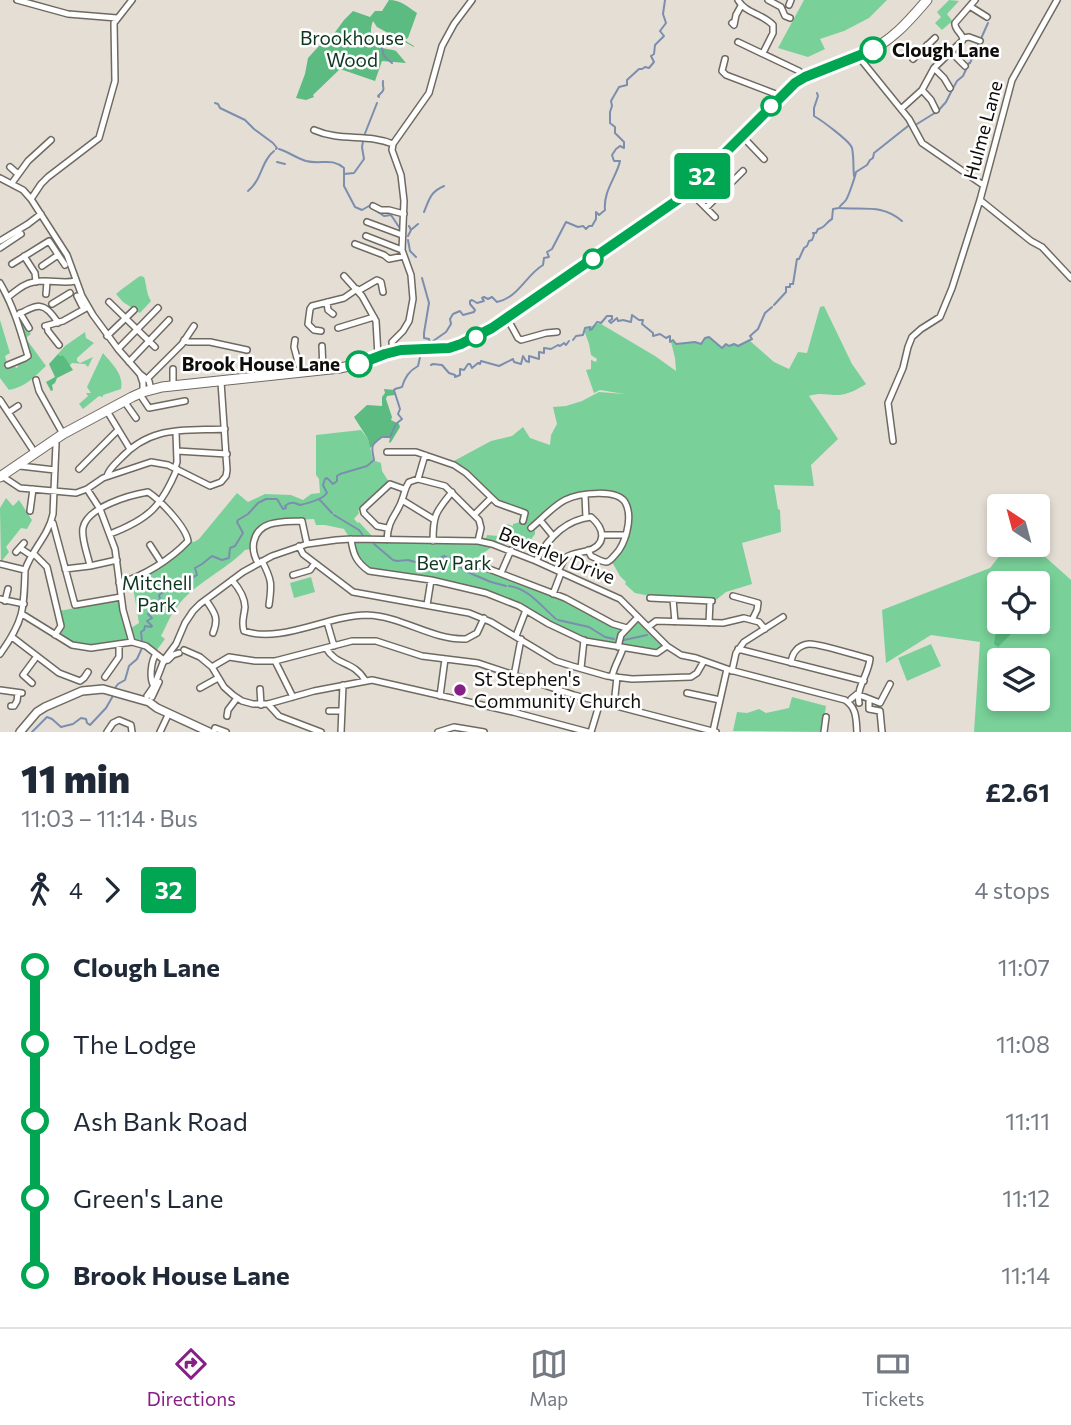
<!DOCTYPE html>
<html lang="en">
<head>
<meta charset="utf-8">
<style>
	:root { --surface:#fff; --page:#f2f2f3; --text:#1f2937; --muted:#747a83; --line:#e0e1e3; --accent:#862088 }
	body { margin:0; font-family:Commissioner,sans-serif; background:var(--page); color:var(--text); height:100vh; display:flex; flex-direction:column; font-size:26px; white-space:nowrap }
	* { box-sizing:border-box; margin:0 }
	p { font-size:23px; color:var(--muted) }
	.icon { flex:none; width:38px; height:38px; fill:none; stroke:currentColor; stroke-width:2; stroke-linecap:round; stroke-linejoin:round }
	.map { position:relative; height:732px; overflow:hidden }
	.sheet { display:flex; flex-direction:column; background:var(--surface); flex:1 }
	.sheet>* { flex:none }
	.badge { padding:0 14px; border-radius:5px; font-size:24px; line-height:46px }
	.needle { width:46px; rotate:324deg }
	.fabs { position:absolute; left:987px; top:494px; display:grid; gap:14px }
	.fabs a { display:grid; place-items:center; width:63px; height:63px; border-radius:7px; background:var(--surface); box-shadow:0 4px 10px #0003; font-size:35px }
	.map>.badge { position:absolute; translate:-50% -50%; box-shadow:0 0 0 4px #fff }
	.legs { display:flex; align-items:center; gap:10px; height:77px; padding:0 21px; font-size:23px }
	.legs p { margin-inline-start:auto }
	.head { display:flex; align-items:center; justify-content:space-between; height:119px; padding:0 21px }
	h1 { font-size:38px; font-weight:800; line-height:52px }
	ul { padding:0 21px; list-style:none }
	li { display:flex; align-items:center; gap:24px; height:77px; font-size:26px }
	li i { display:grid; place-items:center; width:10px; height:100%; margin:0 9px; background:currentColor }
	li i::after { content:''; width:18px; height:18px; margin:-9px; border:5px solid; border-radius:50%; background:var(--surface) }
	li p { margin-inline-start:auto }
	li:first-child i { background:linear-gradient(#0000 50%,currentColor 0) }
	li:last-child i { background:linear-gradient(currentColor 50%,#0000 0) }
	.tabs { display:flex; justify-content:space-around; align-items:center; height:98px; border-top:2px solid var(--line); background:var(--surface); font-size:19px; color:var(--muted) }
	.tabs a { display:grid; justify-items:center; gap:4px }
	.tabs .current { color:var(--accent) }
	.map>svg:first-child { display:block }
	.green { fill:#79d199; fill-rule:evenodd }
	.forest { fill:#5bbb81 }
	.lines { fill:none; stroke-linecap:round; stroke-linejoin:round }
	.stream { stroke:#7c8eae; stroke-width:2 }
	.minor-casing { stroke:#6f6a61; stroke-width:8 }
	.major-casing { stroke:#6f6a61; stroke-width:10 }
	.highway-casing { stroke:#6f6a61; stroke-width:11 }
	.minor { stroke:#fff; stroke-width:5 }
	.major { stroke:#fff; stroke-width:7 }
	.highway { stroke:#fff; stroke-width:9 }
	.line-1-casing { stroke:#fff; stroke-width:16 }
	.line-1 { stroke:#00a651; stroke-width:10 }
	.stop-1-dot { fill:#fff; stroke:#00a651; stroke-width:3.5 }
	.poi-dot { fill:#862088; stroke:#fff; stroke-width:2.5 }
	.labels { text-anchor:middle; stroke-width:5; stroke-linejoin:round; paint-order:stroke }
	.park-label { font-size:19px; fill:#0d361f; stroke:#fff }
	.stop-label { font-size:19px; font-weight:bold; fill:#0f0d0a; stroke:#fff; text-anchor:start }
	.street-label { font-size:19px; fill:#0f0d0a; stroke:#fff }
	.poi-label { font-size:19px; fill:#0f0d0a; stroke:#fff; text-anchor:start }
</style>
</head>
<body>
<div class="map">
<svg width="1071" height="732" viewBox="0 0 1071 732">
	<rect width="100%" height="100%" fill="#e5ded5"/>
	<!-- green -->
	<path class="green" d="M804,0H887L869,18L844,31L820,39L825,49L808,57L778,48Z
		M949,0L959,1L947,14L953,22L952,24L950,23L942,30L935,23L941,17L937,12Z
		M140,276L144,277C147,286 146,293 151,301L140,313L123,302L116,294C124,287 132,282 140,276Z
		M824,306L852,364L866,384C858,389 847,395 838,395C827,395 820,392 809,396L838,439L811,465L814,486L774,485L778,509L780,510L781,532L742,543L752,584L726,592L716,600L645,595L635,593L625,584L626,582L620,576L612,562L622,551L628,536L630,517L619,495H573L535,522V534L529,542C517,538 514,534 504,545L481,539L480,537L486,538L487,535L498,536L507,533V524L513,526V524L524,521L525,512L523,509L497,501L451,463L452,462L491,441L512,436L523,427L530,438L550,445L551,435L557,424L553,407L566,406L582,401L599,392L624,394L600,390L594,393L586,370L591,369V360L596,362L597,359L591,355L589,344L584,330L596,324H601L655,356L676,371L675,358L671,342L673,340L676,344L695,342L701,344L705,338L709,337L722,348L726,344L729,346L734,344L738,346L749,340L774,362L789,369L798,352L807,353L820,307Z
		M19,316L31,334L27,337V340L46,366C34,377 26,387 9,390L0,378V320L10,353L5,356L7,363L14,364L16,368L18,367L17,364L27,359L18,318Z
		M85,332L86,338L94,343L77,358V361L80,363L93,357L88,367L85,364L72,363L69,366L63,355L60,356L58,354L65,346Z
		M103,353C112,364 124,374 121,389L103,395V397L99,396L83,409L79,404L88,396L86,393H91L87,387Z
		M361,430L368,439L373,460L381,463L382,471L389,482L358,511L359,513L354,519L358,523L359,522L372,536L349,537L344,529L325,525H316L314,519L274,521L258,530L252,549L245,550C226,570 193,584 177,607C170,615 166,627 161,636L165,639L156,651L134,640L131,628L139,623L132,581L188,541L194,542L199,539L237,493L248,502L265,494L291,495L303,500L311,494L320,493L319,479L316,475V435Z
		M6,498L13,506L19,500L32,520L27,529L21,528L6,547L9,552L1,562L0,508Z
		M353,542L478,543L492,547L479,556L474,563L558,596L627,629L636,621L638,622L662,646L660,650L654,651L593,641L581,637L500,597L374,571C357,563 357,559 353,542Z
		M1009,544H1031L1071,580V732H974L980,642L931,635L886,663L882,610L990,568ZM999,583H1038V621H999ZM999,660H1038V698H999Z
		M311,577L315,592L294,598L290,583Z
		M118,600L128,637L127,641L92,646L74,644L58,634L59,611Z
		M931,644L941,666L907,681L898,658Z
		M792,697L826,706L822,732L733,731L737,712L747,713L759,709L766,713L789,708Z"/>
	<!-- forest -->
	<path class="forest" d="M389,0C401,0 408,7 417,13L408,38L404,40L414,46V47L377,27L373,21C370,28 369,42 379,47C383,49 391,49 396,51L406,63L382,61L375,81L340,69L313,95L314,97L306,100L296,98L305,74L308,58L318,47L333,35L344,20L353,11L370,17L375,11H382Z
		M58,354L60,356L63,355L73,370L57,378L55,383L52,385L53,390L51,391L46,382L55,377L49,364Z
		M384,389L395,390V395L387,396L386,399L392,417L391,420L399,424L400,427L391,442L389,443L390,437H382L370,448L368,439L354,417L367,405L382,406V397L385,393Z
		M999,620V621L1010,623L1012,633L998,647L994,644L997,626L996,621Z"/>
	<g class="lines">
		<!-- stream -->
		<path class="stream" d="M382,48L384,56L392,63
			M817,93L818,96L814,108V116C821,120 850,141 852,148C854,157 853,167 854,176
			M379,97L378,96C387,88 382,90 383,81
			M215,103L218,104L220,108L245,120L254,129L273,143L277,148L276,149
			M917,124L938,111L946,102L952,90L957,81L963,76L969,63H970L988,23
			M279,149C289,152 296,158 306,161C322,165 331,157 344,168V186L355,207L362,210L369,206L384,216L391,215L399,227
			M277,162L285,164
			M344,174L354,173L364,159L362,147L364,136L377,103
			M248,191C262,180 261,161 274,151
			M840,208C864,210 882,204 902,221
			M424,212C429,200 430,192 444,186
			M412,229L418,224
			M408,236L411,230L409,226
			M408,240L410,251L416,257
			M422,278L429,303L424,333V338L429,339L430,342L426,346L446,332L451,324L450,319L453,314L460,311L463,315L474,312L475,310L470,304V301L472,300L477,303L484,301L482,298L484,297L488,299L492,297L497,302C518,298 526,275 543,265L544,258L549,257L547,252L552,249L566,222L578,227L583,226L586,229L589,226H592L596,219V212L599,215L605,210C603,191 617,176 620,161H614L612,155L616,149L620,146L624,148V142L615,133V127L610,123V112L612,106L611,101L619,87L627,85V80L639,69H642L645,67L649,68L654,62L651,56L654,54L655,45L664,36L660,31L666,23L663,14L665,0
			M774,305L786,292V287H790V284H793L797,259H799L804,248L807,246L809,241L812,240L814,235L813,233H816L818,229C825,228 826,222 832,219L833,209L839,208C840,205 844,203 846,200C849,195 855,177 856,172L867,165L870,160L873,158L874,153L908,126
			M573,340L576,336L583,335L585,328L590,327V330L592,329L597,322L601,323L607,316H612V319L609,321L611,323L617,318L618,321L623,320L631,322L632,315L639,320H643L642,324L653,333V336L660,334L666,338L670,336V342L673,340L676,344L695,342L701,344L705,338L709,337L722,348L726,344L729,346L734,344L738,346L752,339L750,336L758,329L765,313L772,307
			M431,365L433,364L442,365L449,373L455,375V377L460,375V369L464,370L468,364H470L472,368L478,363L480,364L481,361L499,366L513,359L514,362L521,364L523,356L526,361L529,362V356L539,359V352L544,353V348L551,349L558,345L560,346L564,343L566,345L569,341
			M319,499L332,513
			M334,515L359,530L364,537
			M374,544L393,560L397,561L408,560L419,563L438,559L444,556L452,560L465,571L491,582L506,586
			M509,586C528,588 542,607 556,619
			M558,620L589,627L605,637L614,639
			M624,640L647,635
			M142,641L141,632L144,630L145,626L151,627L152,626L147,621L152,618L148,614L160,599L159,595C170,587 182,583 195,576L197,575L195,568L202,564L212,556L222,560L229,558L230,548L235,546L243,533L237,522L238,520L248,514L258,503L266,499H277L283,509L286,508L285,506C291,501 295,503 300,505C309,503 322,500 327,493L323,485L325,479L327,478L333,484L337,481V476L340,474L367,466L374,460C372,447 369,446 382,437H390L396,424L402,419L398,414L400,409L394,390L395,389L402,387C405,377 409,371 418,366L421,353
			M115,688L118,684L125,680L129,666L137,659L142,648
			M32,732L47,717L52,719L61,727L73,724L81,718L86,719L87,723L90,725L106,708L114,694"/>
		<!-- minor casing -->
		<g class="minor-casing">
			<path id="minor" d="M17,0L68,14L117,18
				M738,0C745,13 763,14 773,25V33L763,53
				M768,0L781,7L785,16L790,18
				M789,5L791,0
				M971,7L987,17
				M732,23L734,25L736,15L741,6
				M963,38L969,37L980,41
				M738,42L799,71L805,77
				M927,45L941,61
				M951,52L965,66
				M858,56L909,119L922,143L983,185
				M725,59L722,71L726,75L781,96
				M913,59L935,38
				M934,68L944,78L950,88
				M922,90L931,100L936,110
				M901,109L922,90L934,68L963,40C963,33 954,30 955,23L975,0
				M314,130C341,142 367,133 393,144
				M742,136L764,159
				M10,167L18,174
				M0,178L23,190L31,199L67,255L82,296L93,315L118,349L140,374L149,381L151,390
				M12,183L28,161L51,140
				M688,190L715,217
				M31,199L41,184L48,177L99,138L115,81L114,23L132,0
				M980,200L1031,241L1042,247L1071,278
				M373,206L381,210H389L404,214
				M706,208L743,171
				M367,222L402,235
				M366,236L402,250
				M0,241L28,224L41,214
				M355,244L384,255L389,259L404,256
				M0,248L21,234
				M24,256L35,273L36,282
				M12,264L49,241L65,265
				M42,266L58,255
				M344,276L362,296L376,321L378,356
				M0,283C13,305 20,329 27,353L28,356L25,358L8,365
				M358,291L377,280L381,282L383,292
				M46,294L47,282
				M77,296L82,306
				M8,297C16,291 24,283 34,282C48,279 62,284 76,281
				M109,302L155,347
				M327,302L328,310L333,314
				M52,304L70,293
				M20,313L29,328
				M16,316C37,304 44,300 58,323
				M507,318L518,338L521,340L546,333L557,332
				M45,326L63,321L88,307
				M47,326L48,331L59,345
				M338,328L374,317
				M321,331L314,330L308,324L310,309L312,306L344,298L357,289
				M107,336L134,310
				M184,340L188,342H210L247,350
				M295,340L294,347L301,373
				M322,346L323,370
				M118,349L158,308
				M393,352L392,342L403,331L409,321L413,299L411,275L402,250L404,201L401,175L392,150L393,144L429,93L442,46L454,24L472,0
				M129,362L169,320
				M173,369V386
				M140,374L143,383V392
				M147,379L182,344L194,326
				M36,380L39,391L63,434
				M139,393L149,408L185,401
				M0,400L35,453
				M124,401L136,418
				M107,411L130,449
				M9,412L18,406
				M893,441L888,403L903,368L908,347L912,337L921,329L940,317L952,288L980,200L1012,80L1057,0
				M177,451L227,454
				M387,452H416L454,465L466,473L497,503L525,513L523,521
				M18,464L20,466L55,470
				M175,468L177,462L176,432
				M79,469L118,430
				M2,476L20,488L76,493L87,489L103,478L151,462L168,465L210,486L221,482L226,476L227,470L221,382
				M107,476C109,469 115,464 120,459C151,425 183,431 225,429
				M418,479L425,455
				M87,489L100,509L115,549L123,610L132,642
				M585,495L586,518
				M402,500L433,519
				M30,511L33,489
				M474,515L491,498
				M540,520L553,536
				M51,523H53L75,605L121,597
				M387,528L377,526L364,513L363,509L390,484L404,489
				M531,528C542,519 553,506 565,500C579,493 619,488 626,504C633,519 625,545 615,555C612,558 610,562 606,562C602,562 595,558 591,556L588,550
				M110,534C149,519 161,507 177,469
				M603,535H626
				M351,539C353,554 356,562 369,571L431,580L486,593L519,606L549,624L585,641L657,653L667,646
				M387,540C388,517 398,515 403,497C405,491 405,488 409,482L418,479L445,486L479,520L481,528L478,541
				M433,541C433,514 436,512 452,492
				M150,545L161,562
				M299,546L303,554L353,592L469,613L491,622L556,661L572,666L607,676L632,679L691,677L697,673L704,661
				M20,548L32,556
				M16,552L24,543
				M34,554L47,567L61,626L55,635
				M262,561C272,580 272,584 269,605
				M536,561C548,538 565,520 591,517C605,529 607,545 587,551C579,553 572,553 565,558L558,571
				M258,563C254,556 252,549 254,541C259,519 285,522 302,521L307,544
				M0,564L25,570
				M476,564L565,598L613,624L627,628
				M90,566C88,555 81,539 83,528C87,507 130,495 148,492C160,500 186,527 188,541C171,559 143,577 119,583
				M65,569L90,566L117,560
				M501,573L511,550
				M293,575L310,570L315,563
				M232,580C238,587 245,597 245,607C244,617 241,622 244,631C281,644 328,615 367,615C402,616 431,640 466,639L477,633L484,618
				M553,594L561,573
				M733,596L758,603L757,610L752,620
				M650,598L712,601
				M0,599L24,604
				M673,599L675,622
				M206,600C215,613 219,618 213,633
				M5,601L8,589
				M427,605L431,580
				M22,614L72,645L91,648L132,642L146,646L165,661
				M327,622L334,646
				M709,623L710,601
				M648,627L656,621L723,623L744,618L759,622L765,629
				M516,636L526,610
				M12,637L59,673L80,681L84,678L88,672
				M618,647L621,635L638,617
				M326,648C337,667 353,660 365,680
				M738,649L864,681
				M184,650L200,657L212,667L224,687L233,695L242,701L253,704H268L314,691L372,680L513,712L588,732
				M0,654C24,621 24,609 25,570C32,549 48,537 53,514L56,444L54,440
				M168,660L173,655L179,653
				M275,661L293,697
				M791,663C792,653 798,645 809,644C819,643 857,656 870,659C868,676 856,687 859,703
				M212,667L229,657L255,661H275L352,641H376L422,656L478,663L574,695L716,732
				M581,668L584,640
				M732,671L736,653L744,642L783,617
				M514,676L521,639
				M105,677L119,657V645
				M612,677C614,666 620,658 623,648
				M32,683L23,675L37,656
				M154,686C149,679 151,661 156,654
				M200,688L218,678
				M260,689L261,705
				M0,690L22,693
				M687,693L720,700
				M147,696L154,686L164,660L176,644L185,623L193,611L200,604L243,572L272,556L307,544L336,540L351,539L478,541L492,544L536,561L620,599L667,646L681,655L696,658L730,670L845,700C857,708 856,719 857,732
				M440,696L445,659
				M152,697L159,682
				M851,699L857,694L880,703L890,684
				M869,702V709L880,711L882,732
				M268,704L279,716L321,732
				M614,705L617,677
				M11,706H14L17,701L18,693
				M329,711H342
				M227,716L228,710L237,698
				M713,731L727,669
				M107,732L113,723L119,720L131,725L132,732
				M160,732L169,713
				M214,732L215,728L226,732
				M341,732L343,685
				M438,732L454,727L484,732
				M591,732L600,702
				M824,732L826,717"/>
		</g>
		<!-- major casing -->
		<g class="major-casing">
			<path id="major" d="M20,732L37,712L45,707L82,691L103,689L149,702L157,708L209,732"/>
		</g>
		<!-- highway casing -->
		<g class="highway-casing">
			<path id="highway" d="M0,477L63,434L132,397L143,392L162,387L340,368C358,365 374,356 392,352C409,348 425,351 442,349C463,348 484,333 501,322L669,207L684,195L795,83C816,69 842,64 865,53C891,42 909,21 927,0"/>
		</g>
		<!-- minor -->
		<use href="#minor" class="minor"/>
		<!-- major -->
		<use href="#major" class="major"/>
		<!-- highway -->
		<use href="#highway" class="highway"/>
	</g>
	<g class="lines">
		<!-- line-1 casing -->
		<g class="line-1-casing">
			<path id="line-1" d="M359,364L385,354L401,350L449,348L461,344L492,328L679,199L795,83L805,77L873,50"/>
		</g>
		<!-- line-1 -->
		<use href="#line-1" class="line-1"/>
	</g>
	<!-- markers -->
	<g class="stop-1-dot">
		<circle cx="873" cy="50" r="12"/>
		<circle cx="771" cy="106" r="9"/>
		<circle cx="593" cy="259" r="9"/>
		<circle cx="476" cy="337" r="9"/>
		<circle cx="359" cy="364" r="12"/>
	</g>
	<circle class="poi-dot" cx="460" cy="690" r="7"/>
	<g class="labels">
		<!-- park labels -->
		<g class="park-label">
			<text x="352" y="45">Brookhouse<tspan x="352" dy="22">Wood</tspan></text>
			<text x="454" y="570">Bev Park</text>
			<text x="157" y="590">Mitchell<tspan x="157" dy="22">Park</tspan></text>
		</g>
		<!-- stop labels -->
		<g class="stop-label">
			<text x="892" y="57">Clough Lane</text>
			<text x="340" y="371" text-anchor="end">Brook House Lane</text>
		</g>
		<!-- street labels -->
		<g class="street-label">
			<text transform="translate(983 130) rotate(-75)" y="7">Hulme Lane</text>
			<text transform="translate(557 555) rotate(22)" y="7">Beverley Drive</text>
		</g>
		<!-- poi labels -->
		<g class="poi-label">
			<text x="474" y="686">St Stephen's<tspan x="474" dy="22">Community Church</tspan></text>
		</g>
	</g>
</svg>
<div class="fabs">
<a><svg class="needle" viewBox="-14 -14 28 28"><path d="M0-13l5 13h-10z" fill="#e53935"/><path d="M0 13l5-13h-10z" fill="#747a83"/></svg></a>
<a><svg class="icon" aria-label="locate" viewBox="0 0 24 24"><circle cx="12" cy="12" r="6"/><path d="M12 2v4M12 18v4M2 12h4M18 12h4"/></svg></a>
<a><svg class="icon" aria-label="layers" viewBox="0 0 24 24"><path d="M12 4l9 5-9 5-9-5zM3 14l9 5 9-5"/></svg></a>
</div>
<b class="badge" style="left:702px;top:176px;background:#00a651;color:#fff">32</b>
</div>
<section class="sheet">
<div class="head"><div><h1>11 min</h1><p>11:03 – 11:14 · Bus</p></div><b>£2.61</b></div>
<div class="legs"><svg class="icon" aria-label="walk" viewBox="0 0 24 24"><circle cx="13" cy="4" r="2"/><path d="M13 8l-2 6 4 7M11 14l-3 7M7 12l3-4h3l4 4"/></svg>4<svg class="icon" aria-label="forward" viewBox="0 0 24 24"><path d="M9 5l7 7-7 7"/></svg><b class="badge" style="background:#00a651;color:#fff">32</b><p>4 stops</p></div>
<ul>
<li><i style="color:#00a651"></i><b>Clough Lane</b><p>11:07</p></li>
<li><i style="color:#00a651"></i><span>The Lodge</span><p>11:08</p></li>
<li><i style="color:#00a651"></i><span>Ash Bank Road</span><p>11:11</p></li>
<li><i style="color:#00a651"></i><span>Green's Lane</span><p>11:12</p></li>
<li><i style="color:#00a651"></i><b>Brook House Lane</b><p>11:14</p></li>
</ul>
</section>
<nav class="tabs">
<a class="current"><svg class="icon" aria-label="directions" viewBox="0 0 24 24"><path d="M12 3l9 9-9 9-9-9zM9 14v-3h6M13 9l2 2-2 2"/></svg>Directions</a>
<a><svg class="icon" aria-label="map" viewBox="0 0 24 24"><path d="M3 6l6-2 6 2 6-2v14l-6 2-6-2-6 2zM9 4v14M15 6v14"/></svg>Map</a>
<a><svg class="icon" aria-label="tickets" viewBox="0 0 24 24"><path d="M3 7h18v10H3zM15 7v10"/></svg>Tickets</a>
</nav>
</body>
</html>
